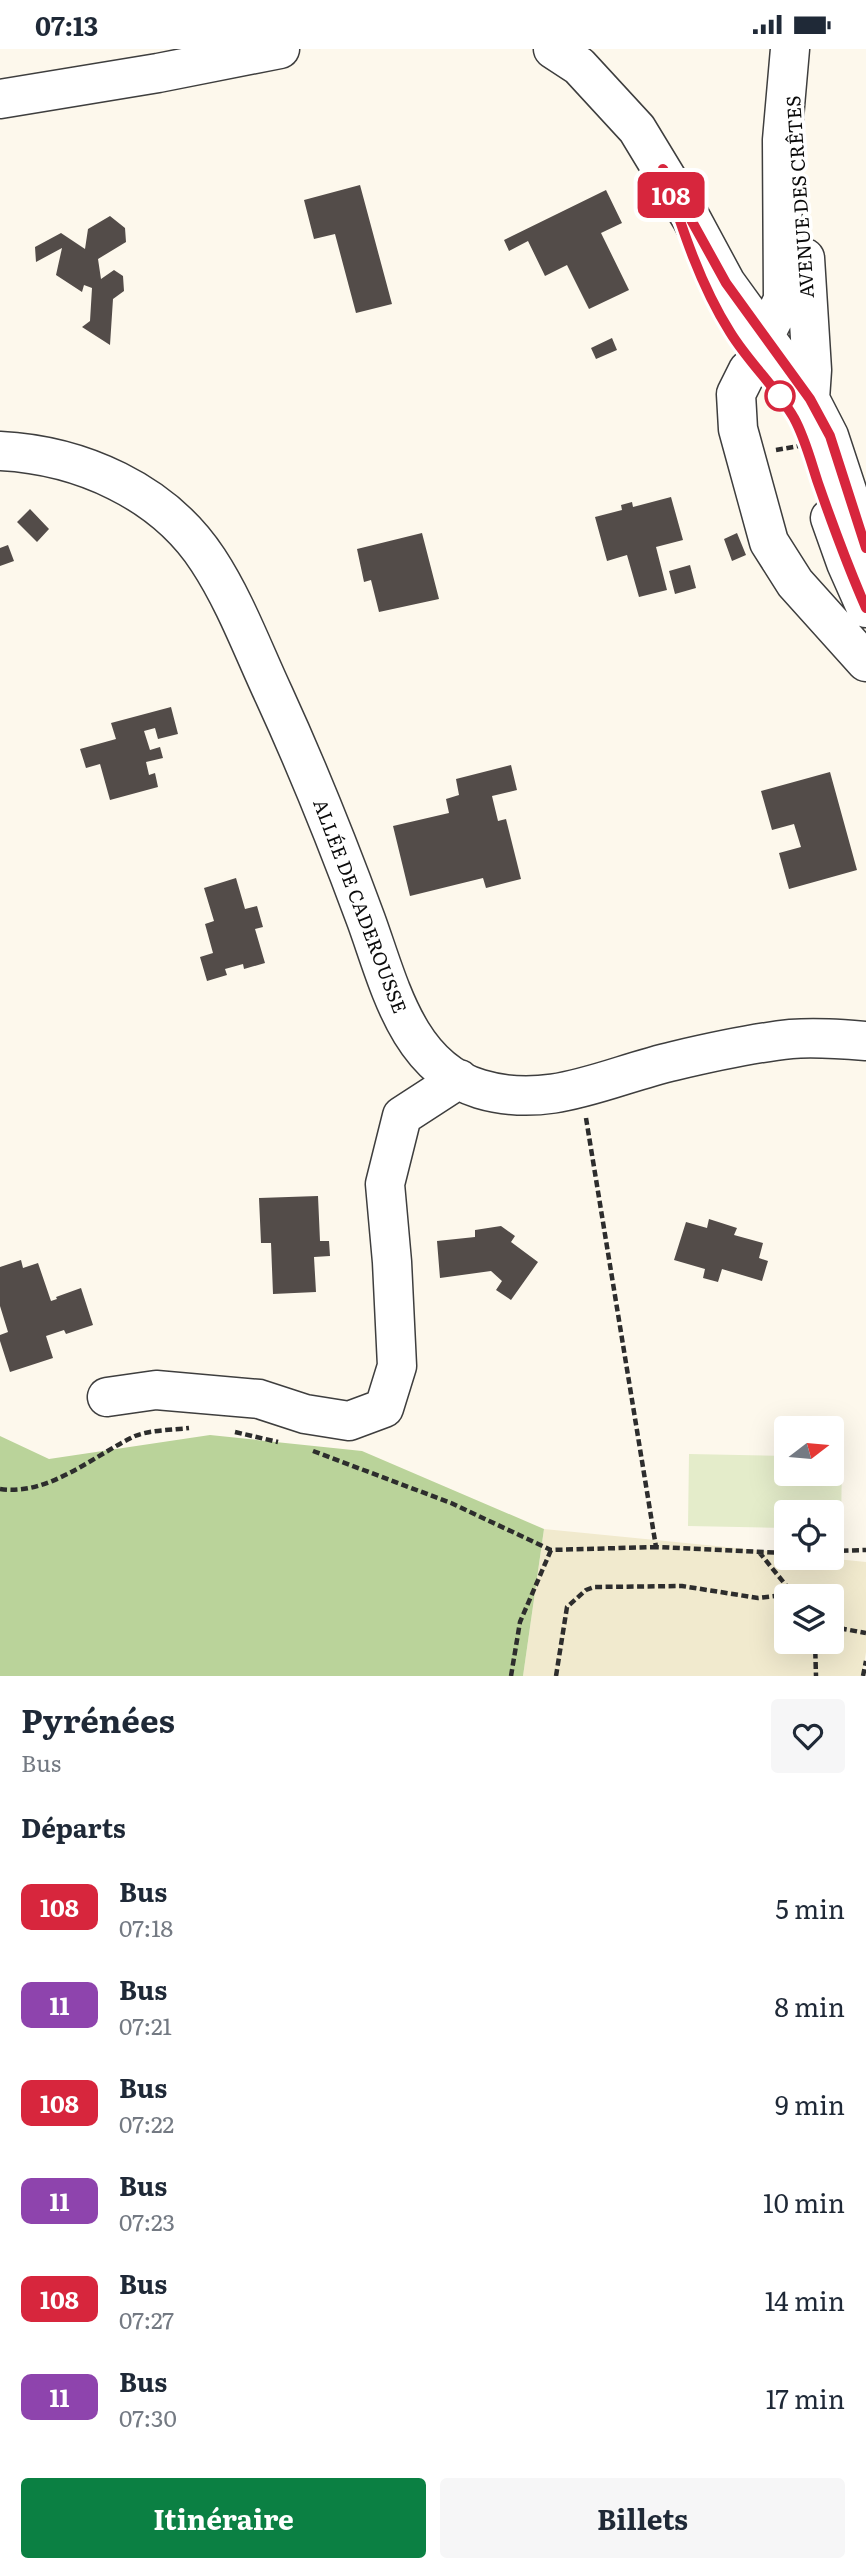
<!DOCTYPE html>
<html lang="fr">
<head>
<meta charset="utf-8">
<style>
	:root { --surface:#fff; --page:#f6f6f7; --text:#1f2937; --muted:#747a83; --accent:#0b8043 }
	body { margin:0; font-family:Literata,serif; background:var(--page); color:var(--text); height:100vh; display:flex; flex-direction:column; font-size:26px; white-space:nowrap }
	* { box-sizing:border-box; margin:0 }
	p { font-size:23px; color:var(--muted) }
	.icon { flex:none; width:38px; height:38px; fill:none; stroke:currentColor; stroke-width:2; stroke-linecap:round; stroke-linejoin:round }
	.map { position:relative; height:1627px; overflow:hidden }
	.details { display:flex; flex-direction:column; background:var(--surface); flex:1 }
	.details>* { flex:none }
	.badge { padding:0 14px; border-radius:10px; font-size:24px; line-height:46px }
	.needle { width:46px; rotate:74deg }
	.buttons { position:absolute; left:774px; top:1367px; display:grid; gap:14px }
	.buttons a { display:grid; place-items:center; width:70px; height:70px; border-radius:7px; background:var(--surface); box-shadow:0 7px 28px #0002; font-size:35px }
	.map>.badge { position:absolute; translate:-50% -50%; box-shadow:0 0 0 4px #fff }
	h2 { padding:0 21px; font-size:26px; line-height:63px }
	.round { display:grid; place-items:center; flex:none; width:74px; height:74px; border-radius:7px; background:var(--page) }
	.headline { display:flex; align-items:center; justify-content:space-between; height:119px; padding:0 21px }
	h1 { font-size:33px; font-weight:700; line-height:52px }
	.cta { display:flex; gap:14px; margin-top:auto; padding:14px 21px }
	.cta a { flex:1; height:80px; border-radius:7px; background:var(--accent); color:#fff; font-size:28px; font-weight:700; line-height:80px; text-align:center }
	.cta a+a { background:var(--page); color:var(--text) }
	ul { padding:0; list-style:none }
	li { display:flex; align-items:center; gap:21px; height:98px; padding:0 21px }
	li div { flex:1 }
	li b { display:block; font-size:26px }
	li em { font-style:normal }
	li .badge { min-width:77px; font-weight:700; text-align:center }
	.status { display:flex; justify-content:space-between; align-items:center; height:49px; padding:0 35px; background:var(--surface); direction:ltr }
	.status svg { height:19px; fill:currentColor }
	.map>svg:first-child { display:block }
	.farmland { fill:#f1eace; fill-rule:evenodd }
	.forest { fill:#bad39a }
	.pitch { fill:#e4ecca }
	.building { fill:#534c49 }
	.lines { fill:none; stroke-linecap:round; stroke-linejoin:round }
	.minor-casing { stroke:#3e3e3e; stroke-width:41 }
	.path { stroke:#2d2d2d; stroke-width:4.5; stroke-dasharray:7 3.5; stroke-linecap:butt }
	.minor { stroke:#fff; stroke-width:38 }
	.line-casing { stroke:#fff; stroke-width:16 }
	.line { stroke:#d7263d; stroke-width:10 }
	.stop-dot { fill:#fff; stroke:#d7263d; stroke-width:3.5 }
	.labels { text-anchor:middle; stroke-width:7; stroke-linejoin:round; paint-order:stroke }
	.street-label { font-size:19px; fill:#0b0b0b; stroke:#fff }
</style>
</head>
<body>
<div class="status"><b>07:13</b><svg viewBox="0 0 49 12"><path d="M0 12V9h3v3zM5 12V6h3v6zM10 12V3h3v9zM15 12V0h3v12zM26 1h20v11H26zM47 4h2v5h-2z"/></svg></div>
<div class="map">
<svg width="866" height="1627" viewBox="0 0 866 1627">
	<rect width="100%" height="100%" fill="#fdf8ec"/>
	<!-- farmland -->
	<path class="farmland" d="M544,1480L786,1504V1508L826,1509L866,1513V1603L862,1627H523ZM786,1547H831V1592H786Z"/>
	<!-- forest -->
	<path class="forest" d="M210,1386L362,1402L544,1480L523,1627H0V1387L49,1410Z"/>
	<!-- pitch -->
	<path class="pitch" d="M689,1405L786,1407V1424H831V1407H842L841,1479H831V1463H786V1479L688,1477Z"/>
	<!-- building -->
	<path class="building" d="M360,136L392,255L356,264L335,185L314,190L304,151Z
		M606,141L622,174L601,184L629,241L589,260L567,216L545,227L528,192L509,202L504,191Z
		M110,167L125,179L126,193L98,210L101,230L114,221L123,227L124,242L113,250L110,296L82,278L90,272L92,239L84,236L82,243L56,226L62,199L36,213L35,198L61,184L85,200L88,180Z
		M612,289L617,301L596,310L591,299Z
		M671,448L683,491L656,498L667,541L639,548L627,506L607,512L595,468L622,461L621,456L632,453L633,458Z
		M30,460L49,480L37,493L17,473Z
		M422,484L439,550L379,563L371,531L364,533L357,500Z
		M737,484L746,506L732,512L724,490Z
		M8,496L14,512L0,517V499Z
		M690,516L696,539L675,545L669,522Z
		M171,658L178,685L158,690L155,679L144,682L150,701L160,698L163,709L146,713L149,726L155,724L158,738L110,751L100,715L86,719L80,700L116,690L111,674Z
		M511,716L517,741L492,747L498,772L506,770L521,830L486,839L483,829L410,847L393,777L449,764L446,750L459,746L456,730Z
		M830,723L857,821L789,840L779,804L801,798L794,775L772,781L761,742Z
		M236,829L245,860L257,857L263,878L255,880L265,914L244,920L243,915L225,920L227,926L207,932L200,908L213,904L205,875L214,872L204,839Z
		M318,1147L320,1192H329L330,1207L314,1208L316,1243L273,1245L271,1194H261L259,1149Z
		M709,1170L737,1179L734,1186L763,1194L759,1209L768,1212L762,1232L722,1220L718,1233L703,1229L705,1220L674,1211L686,1173L707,1179Z
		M501,1177L515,1187L511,1193L538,1213L511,1251L496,1241L502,1232L491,1222L440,1229L437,1192L475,1188V1181Z
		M21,1211L23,1219L38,1214L51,1252L57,1250L56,1248L81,1239L93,1276L66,1285L64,1281L46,1287L53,1309L10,1323L0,1292V1286L8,1283L0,1257V1218Z"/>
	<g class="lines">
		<!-- minor casing -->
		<g class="minor-casing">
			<path id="minor" d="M553,0L579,17L637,80L691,169L726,234L810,350L829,387L866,499
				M790,0L782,91L783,251L764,288L754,316L748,321L736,345L738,380L769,493L795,534L866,613
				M0,50L158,24L280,0
				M805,209L812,321L810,350
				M0,402C80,406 163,442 208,511C235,552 253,601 274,646C308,720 338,795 366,871C389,934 407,1018 480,1040C550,1061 608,1027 674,1012C712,1003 752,994 791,990C816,988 841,990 866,992
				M830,469L846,514L866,559
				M107,1348L156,1341L259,1350L305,1365L349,1372L384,1359L397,1317L392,1213L385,1135L402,1067L459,1030"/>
		</g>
		<!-- path -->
		<path class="path" d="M776,401L799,397
			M586,1069L656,1498L786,1504
			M235,1383L278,1393
			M313,1402L451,1454L551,1501L656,1498
			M0,1440C49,1447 93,1407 135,1387C150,1381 172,1381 189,1379
			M831,1502L866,1501
			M759,1503L793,1545
			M831,1573L844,1580L866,1584
			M815,1592L816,1627
			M511,1627L520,1573L551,1501
			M556,1627L567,1558L586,1541L594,1538L682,1537L758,1549L793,1545L795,1547
			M863,1627L866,1612"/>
		<!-- minor -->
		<use href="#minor" class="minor"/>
	</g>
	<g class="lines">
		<!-- line casing -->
		<g class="line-casing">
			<path id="line" d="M866,499L830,387L810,350L726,234L663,120C681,176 699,234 730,283C749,314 776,338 794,369C805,389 811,413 818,434C833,477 848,518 866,559"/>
		</g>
		<!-- line -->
		<use href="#line" class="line"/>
	</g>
	<!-- markers -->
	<circle class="stop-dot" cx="780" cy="347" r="14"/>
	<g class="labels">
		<!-- street labels -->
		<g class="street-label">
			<text transform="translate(800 148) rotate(-94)" y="7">AVENUE DES CRÊTES</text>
			<text transform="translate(360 857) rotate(69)" y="7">ALLÉE DE CADEROUSSE</text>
		</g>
	</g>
</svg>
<div class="buttons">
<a><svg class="needle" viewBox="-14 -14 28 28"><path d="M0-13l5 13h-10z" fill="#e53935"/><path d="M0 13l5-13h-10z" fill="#747a83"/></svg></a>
<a><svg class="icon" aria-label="locate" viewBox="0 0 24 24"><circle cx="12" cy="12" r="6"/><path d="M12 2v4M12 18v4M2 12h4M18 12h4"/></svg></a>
<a><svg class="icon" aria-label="layers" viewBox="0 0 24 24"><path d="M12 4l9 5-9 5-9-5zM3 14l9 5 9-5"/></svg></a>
</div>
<b class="badge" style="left:671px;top:146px;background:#d7263d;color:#fff">108</b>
</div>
<section class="details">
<div class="headline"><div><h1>Pyrénées</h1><p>Bus</p></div><a class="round"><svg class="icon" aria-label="heart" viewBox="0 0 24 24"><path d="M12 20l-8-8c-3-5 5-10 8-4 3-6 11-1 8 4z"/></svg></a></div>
<h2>Départs</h2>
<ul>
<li><span class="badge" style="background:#d7263d;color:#fff">108</span><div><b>Bus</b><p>07:18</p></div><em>5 min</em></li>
<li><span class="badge" style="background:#8e44ad;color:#fff">11</span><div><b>Bus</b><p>07:21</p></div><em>8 min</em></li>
<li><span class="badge" style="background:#d7263d;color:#fff">108</span><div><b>Bus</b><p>07:22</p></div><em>9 min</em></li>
<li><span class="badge" style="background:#8e44ad;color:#fff">11</span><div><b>Bus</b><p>07:23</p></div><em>10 min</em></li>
<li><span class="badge" style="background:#d7263d;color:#fff">108</span><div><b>Bus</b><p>07:27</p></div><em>14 min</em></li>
<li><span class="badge" style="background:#8e44ad;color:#fff">11</span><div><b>Bus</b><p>07:30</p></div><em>17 min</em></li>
</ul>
<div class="cta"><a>Itinéraire</a><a>Billets</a></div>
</section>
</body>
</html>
